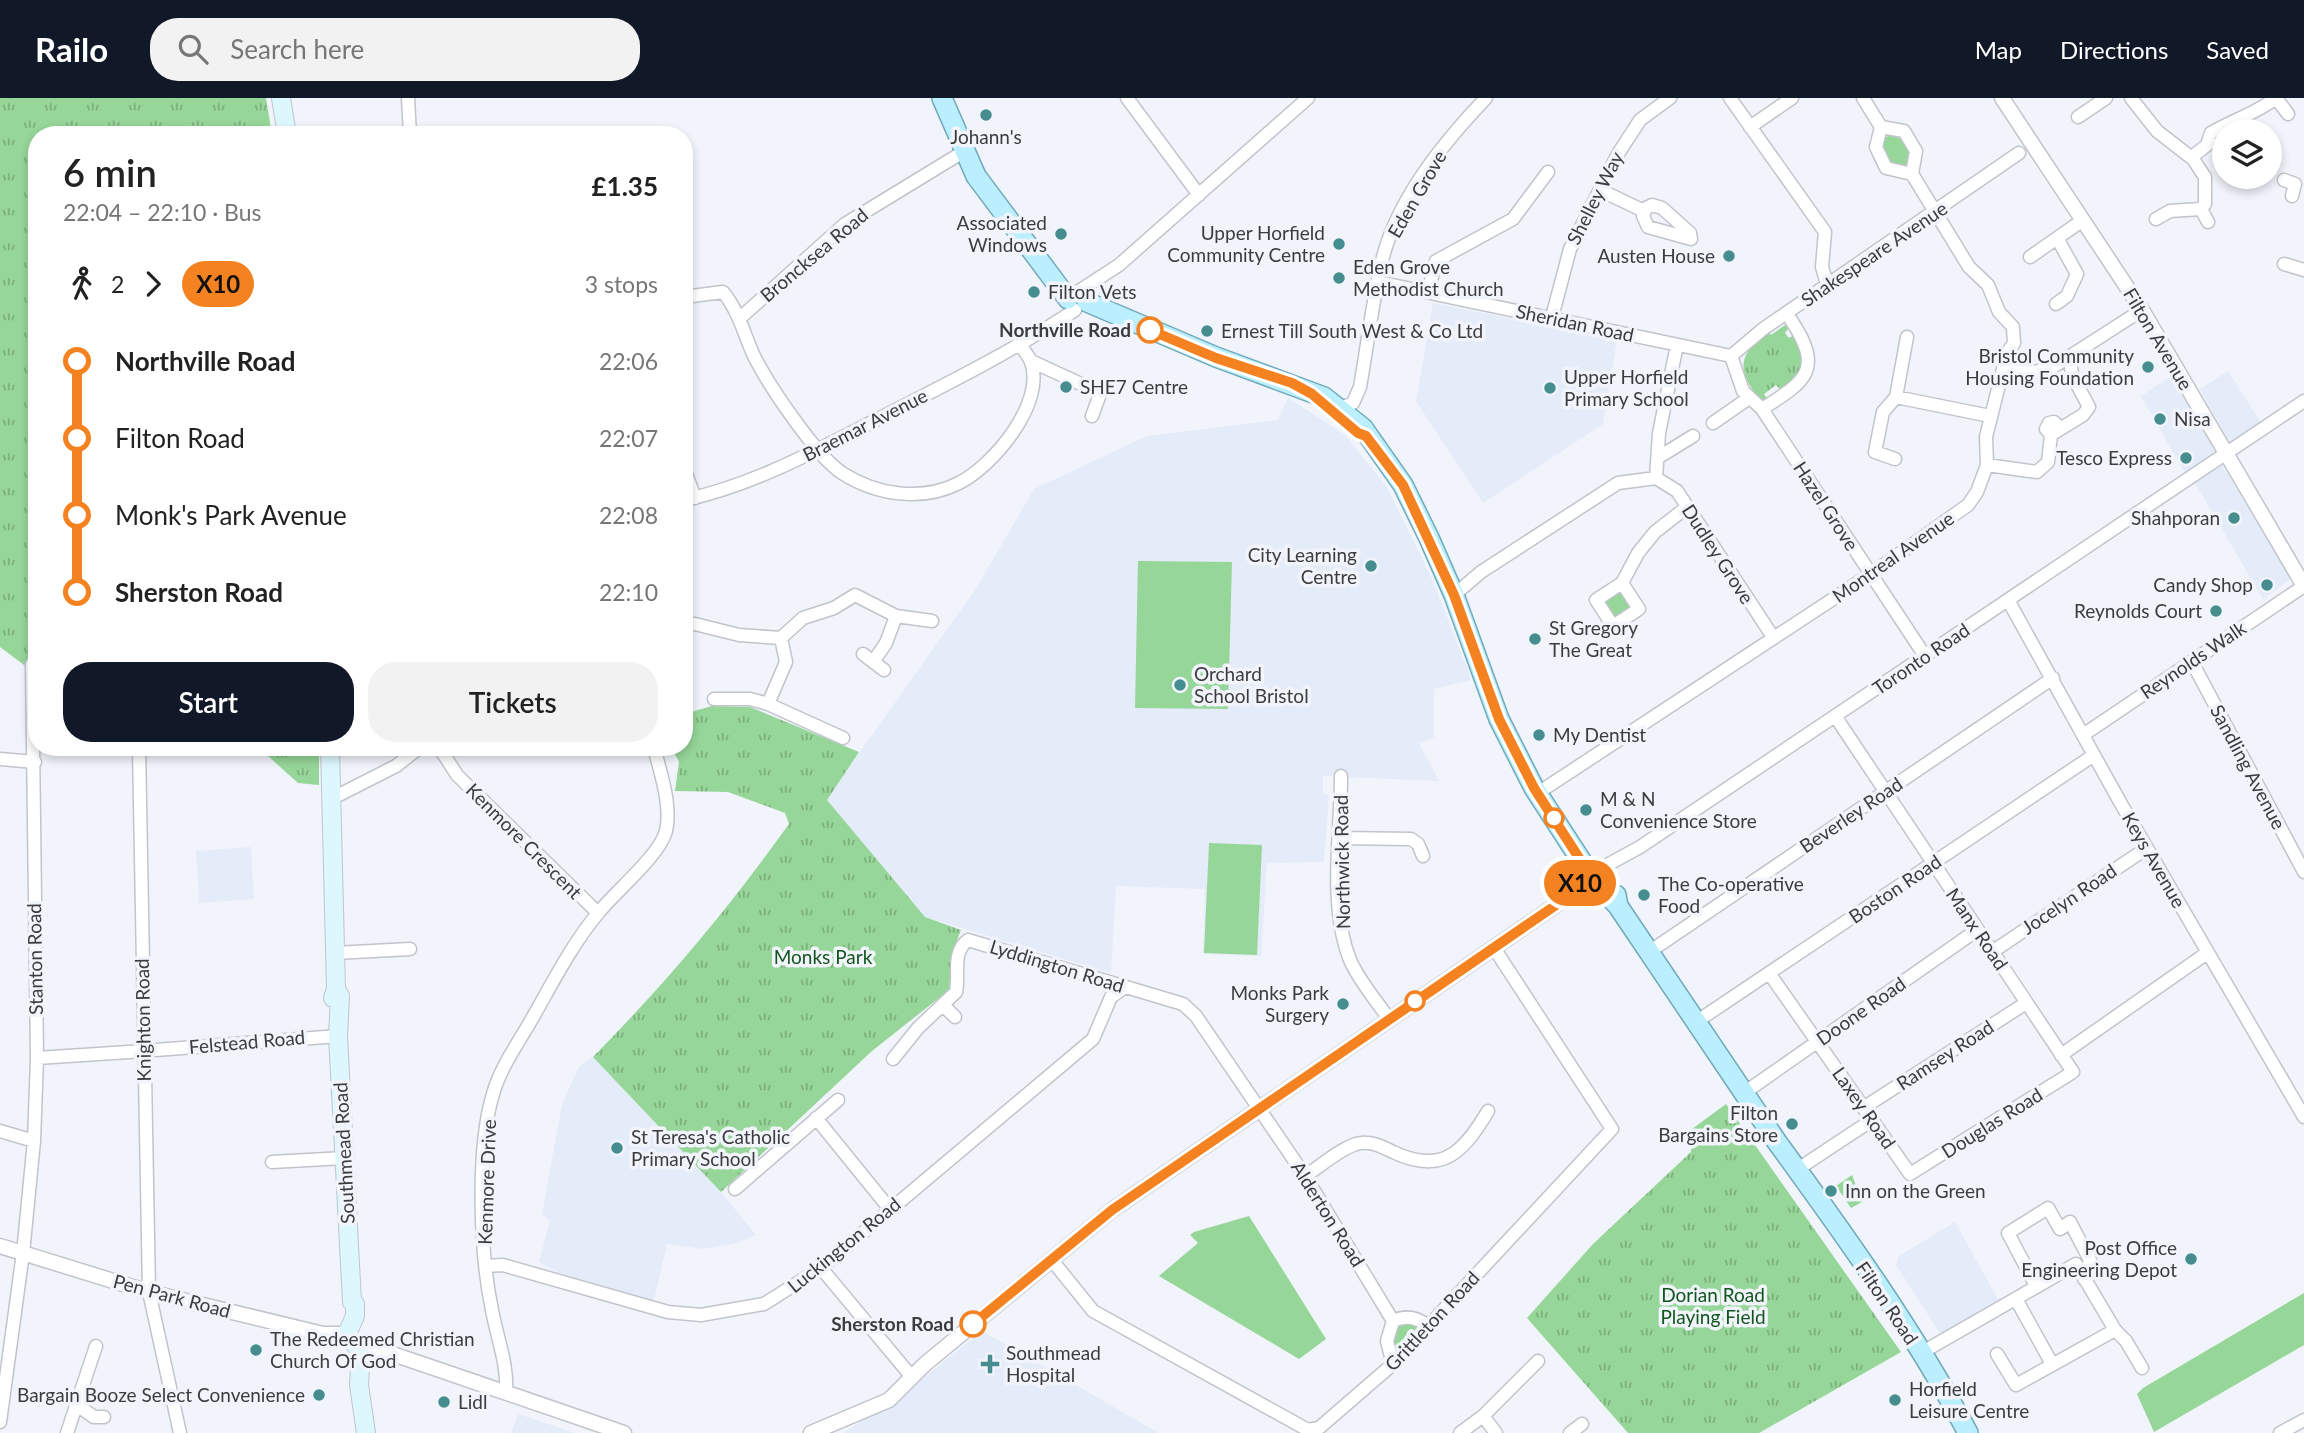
<!DOCTYPE html>
<html lang="en">
<head>
<meta charset="utf-8">
<style>
	:root { --surface:#fff; --page:#f2f2f2; --text:#222; --muted:#767676; --accent:#111827 }
	body { margin:0; font-family:Lato,sans-serif; background:var(--page); color:var(--text); height:100vh; display:flex; flex-direction:column; font-size:26px; white-space:nowrap }
	* { box-sizing:border-box; margin:0 }
	p { font-size:23px; color:var(--muted) }
	.icon { flex:none; width:38px; height:38px; fill:none; stroke:currentColor; stroke-width:2; stroke-linecap:round; stroke-linejoin:round }
	.map { position:relative; flex:1; overflow:hidden }
	.sheet { position:absolute; left:28px; top:28px; width:665px; height:630px; display:flex; flex-direction:column; background:var(--surface); border-radius:28px; box-shadow:0 4px 10px #0003 }
	.sheet>* { flex:none }
	.badge { padding:0 14px; border-radius:23px; font-size:24px; line-height:46px }
	.controls { position:absolute; left:2212px; top:21px; display:grid; gap:14px }
	.controls a { display:grid; place-items:center; width:70px; height:70px; border-radius:50%; background:var(--surface); box-shadow:0 4px 10px #0003; font-size:35px }
	.map>.badge { position:absolute; translate:-50% -50%; box-shadow:0 0 0 4px #fff }
	.legs { display:flex; align-items:center; gap:10px; height:77px; padding:0 35px; font-size:23px }
	.legs p { margin-inline-start:auto }
	.head { display:flex; align-items:center; justify-content:space-between; height:119px; padding:0 35px }
	h1 { font-size:38px; font-weight:600; line-height:52px }
	.cta { display:flex; gap:14px; margin-top:auto; padding:14px 35px }
	.cta a { flex:1; height:80px; border-radius:28px; background:var(--accent); color:#fff; font-size:28px; font-weight:600; line-height:80px; text-align:center }
	.cta a+a { background:var(--page); color:var(--text) }
	ul { padding:0 35px; list-style:none }
	li { display:flex; align-items:center; gap:24px; height:77px; font-size:26px }
	li i { display:grid; place-items:center; width:10px; height:100%; margin:0 9px; background:currentColor }
	li i::after { content:''; width:18px; height:18px; margin:-9px; border:5px solid; border-radius:50%; background:var(--surface) }
	li p { margin-inline-start:auto }
	li:first-child i { background:linear-gradient(#0000 50%,currentColor 0) }
	li:last-child i { background:linear-gradient(currentColor 50%,#0000 0) }
	header { display:flex; align-items:center; gap:42px; box-sizing:border-box; height:98px; padding:0 35px; background:var(--accent); color:#fff }
	header strong { font-size:33px }
	nav { display:flex; gap:38px; margin-inline-start:auto; font-size:24px }
	.search { width:490px; height:63px; background:var(--page); display:flex; align-items:center; gap:18px; box-sizing:border-box; padding:0 24px; border-radius:28px; color:var(--muted); font-size:26px }
	.map>svg:first-child { display:block }
	.built { fill:#e4ebf9 }
	.green { fill:#96d698 }
	.park { fill:url(#park-tufts) }
	.lines { fill:none; stroke-linecap:round; stroke-linejoin:round }
	.minor-casing { stroke:#c1c4cb; stroke-width:15 }
	.tertiary-casing { stroke:#c1c4cb; stroke-width:17 }
	.secondary-casing { stroke:#c1c4cb; stroke-width:20 }
	.primary-casing { stroke:#71a9ba; stroke-width:22 }
	.minor { stroke:#fff; stroke-width:12 }
	.tertiary { stroke:#fff; stroke-width:14 }
	.secondary { stroke:#ddf7fe; stroke-width:18 }
	.primary { stroke:#bbeffd; stroke-width:19 }
	.line-1-casing { stroke:#fff; stroke-width:16 }
	.line-1 { stroke:#f58220; stroke-width:10 }
	.poi-dot { fill:#458d8e; stroke:#f1f4fb; stroke-width:2.5 }
	.stop-1-dot { fill:#fff; stroke:#f58220; stroke-width:3.5 }
	.labels { text-anchor:middle; stroke-width:7; stroke-linejoin:round; paint-order:stroke }
	.poi-label { font-size:19px; fill:#3b3c3e; stroke:#f1f4fb; text-anchor:start }
	.street-label { font-size:19px; fill:#3b3c3e; stroke:#f1f4fb }
	.stop-label { font-size:19px; font-weight:bold; fill:#3b3c3e; stroke:#f1f4fb; text-anchor:end }
	.park-label { font-size:19px; fill:#12551c; stroke:#f1f4fb }
</style>
</head>
<body>
<header>
<strong>Railo</strong>
<div class="search"><svg class="icon" aria-label="search" viewBox="0 0 24 24"><circle cx="10" cy="10" r="6"/><path d="M15 15l6 6"/></svg>Search here</div>
<nav><a>Map</a><a>Directions</a><a>Saved</a></nav>
</header>
<div class="map">
<svg width="2304" height="1335" viewBox="0 0 2304 1335">
	<defs>
		<pattern id="park-tufts" width="24" height="20" patternUnits="userSpaceOnUse" patternTransform="scale(1.75)"><rect width="24" height="20" fill="#96d698"/><path d="M3 7l-1-3M5 7V3M7 7l1-3M15 17l-1-3M17 17v-4M19 17l1-3" fill="none" stroke="#7caf7d"/></pattern>
	</defs>
	<rect width="100%" height="100%" fill="#f1f4fb"/>
	<!-- built -->
	<path class="built" d="M1433,205L1617,242L1603,326L1483,405L1416,303Z
		M2228,273L2261,325L2230,345L2200,291Z
		M2171,278L2217,356L2186,377L2141,298Z
		M1288,300L1344,336L1387,389L1432,481L1469,575L1471,582L1434,591V639L1419,645L1439,683L1323,678V696L1329,697L1324,764L1267,765L1261,858L1203,856L1205,791L1116,788L1111,875L925,819L826,702L975,492L1034,391L1147,338L1278,322Z
		M2222,367L2291,481L2263,501L2195,385Z
		M251,749L254,801L199,805L196,753Z
		M593,959L721,1094L756,1137L734,1146L703,1151L667,1146L654,1202L557,1174L539,1164L550,1123L542,1116L562,1006L579,969Z
		M1955,1124L1999,1203L1941,1237L1896,1167L1899,1158Z
		M982,1233L1159,1335H843L900,1299Z
		M518,1316L575,1335H511Z"/>
	<!-- green -->
	<path class="green" d="M1890,37C1903,37 1910,53 1910,64L1905,69L1893,67L1883,51L1885,40Z
		M1138,463L1232,464L1228,611L1135,610Z
		M1620,493L1632,510L1616,521L1604,503Z
		M1209,745L1262,747L1257,857L1204,855Z
		M1852,1077L1862,1104L1851,1110L1836,1088Z
		M1249,1118L1326,1241L1299,1261L1159,1178L1198,1145L1190,1137L1194,1134Z
		M2304,1195V1247L2154,1334L2137,1296L2143,1290Z
		M1402,1225L1411,1226L1420,1232L1395,1256L1391,1239L1396,1228Z"/>
	<!-- park -->
	<path class="park" d="M0,0H266L272,37H37V567H24L0,549Z
		M1788,225L1790,228L1785,235L1789,240L1793,238L1802,244L1803,274L1782,294L1776,287L1764,296L1768,302L1764,303C1758,300 1753,293 1749,286C1735,262 1750,248 1768,232L1771,237Z
		M712,608L750,609L859,654L827,702L925,819L961,832L952,855L949,892L872,953L721,1094L593,959C666,885 728,811 789,726L785,715L728,694L675,693L679,664L671,649H684V616Z
		M258,649H319V687L298,685Z
		M1726,1006L1901,1254L1759,1335H1628L1527,1220L1593,1146L1691,1054L1692,1031Z"/>
	<g class="lines">
		<!-- minor casing -->
		<g class="minor-casing">
			<path id="minor" d="M408,0L410,37
				M1127,0L1199,97
				M1730,0L1825,134L1822,169L1827,186
				M1863,0L1881,29
				M2131,0L2157,33L2193,61L2205,79V106L2201,111L2170,113L2156,121
				M2276,0L2288,16
				M2078,19L2106,0
				M1750,29L1792,0
				M1881,29L1904,33L1916,53L1912,76L1886,70L1876,49Z
				M2192,59L2207,47L2211,35C2233,22 2255,16 2276,0
				M2284,82L2295,86L2292,98
				M1600,92L1644,113
				M1652,107L1662,110L1690,135L1691,141L1648,129L1643,118L1646,110Z
				M2201,111L2208,124
				M2030,159L2083,122
				M2284,166L2304,172
				M1378,184L1731,258
				M1079,193L1119,167L1308,0
				M1428,194L1436,163L1513,121L1548,74
				M684,199L723,194C738,212 744,235 753,256C767,285 816,358 842,375C876,397 922,404 959,385C993,368 1046,305 1031,264C1029,258 1023,252 1020,246
				M2056,206L2067,198L2077,176L2057,140
				M1552,219L1570,151L1618,56L1640,22L1670,0
				M739,221L845,126L963,54
				M1731,258L1743,293L1762,311L1925,558
				M1731,258L1763,231L2019,55
				M1031,263L1096,293L1099,299L1092,318
				M2004,267L2033,274L2050,271L2142,212
				M1896,299L1990,318
				M1340,310L1353,305L1360,289C1367,249 1372,207 1381,167C1395,104 1442,46 1486,0
				M1762,311C1806,283 1824,272 1791,222
				M1713,325L1749,300
				M2060,331L2083,317L2089,309L2072,277L2070,261
				M1659,359L1693,338
				M1895,361L1875,354L1883,314L1896,299L1907,239
				M1987,367L2037,374L2048,364L2051,337L2046,331L2049,325L2054,324L2060,331L2051,337
				M684,370L695,400
				M1656,380L1677,393L1773,539
				M1656,380L1659,335L1677,247
				M684,402C754,387 817,352 880,320C947,286 1013,253 1075,212
				M1622,485L1639,511L1613,528L1596,502L1622,485L1638,455L1655,434L1687,409
				M1454,497L1481,474L1618,385L1656,380
				M2008,502L2120,704L2304,1019
				M684,527L695,526L739,537L781,540L803,520L834,510L855,497L896,518L932,523
				M863,556L884,572
				M873,564L886,545L896,518
				M2192,564L2304,774
				M714,601H750L768,606L843,640
				M768,606L786,564L781,540
				M2083,637L2304,488
				M139,649L149,1194L180,1335
				M439,649L457,677L598,815
				M0,661L35,664
				M1341,678C1341,737 1328,806 1350,862C1359,883 1376,902 1389,921
				M1544,691L1871,476L1968,407L1977,394L1987,367L1986,339L2007,255L2014,245L2013,229L1999,214L1988,187L1969,169L1912,76
				M329,702L396,668L420,649
				M1340,740L1411,741L1418,746L1423,758
				M1598,772L1640,749L2304,303
				M1649,854L2053,580
				M1992,854L2147,750
				M335,855L410,851
				M1769,875L1910,1076L2073,974L1835,618
				M943,907L955,919
				M1696,924L2094,657
				M156,952L338,938
				M2061,957L2207,855
				M37,960L144,953
				M893,961L918,930L956,894C960,876 951,855 968,842L1183,906L1196,918L1305,1078L1393,1223
				M1744,995L1977,832
				M1863,1010L2026,905
				M816,1020L889,1110
				M0,1033L34,1043
				M272,1064L344,1060
				M1795,1073L1872,1022
				M1305,1078C1321,1068 1338,1052 1356,1046C1369,1042 1381,1048 1393,1054C1442,1077 1463,1055 1488,1013
				M735,1091L838,1002
				M1051,1161L1093,1213L1308,1332L1319,1330L1393,1266L1612,1031L1494,850
				M485,1168L503,1167L668,1214L701,1217L764,1206L821,1170L1093,941L1111,899L1125,889
				M821,1170L911,1278
				M2036,1188L2008,1135L2048,1110L2060,1131L2070,1124L2090,1162L2084,1181
				M2016,1201L2052,1266
				M2115,1232L2126,1243L2142,1270
				M1921,1255L2076,1166L2115,1232L2016,1287L1997,1256
				M1393,1266L1387,1243L1393,1223C1406,1217 1417,1219 1428,1228
				M506,1295C508,1266 497,1240 492,1212C480,1155 476,1052 493,996C500,971 516,948 529,926C551,888 571,847 599,814C616,793 660,757 666,733C672,707 660,674 654,649
				M77,1307L94,1319H104
				M1483,1318L1496,1335
				M0,1324L23,1155L34,1043L37,960L32,566
				M67,1335L96,1248
				M1460,1335L1483,1318L1538,1263
				M1570,1335L1582,1326
				M2280,1335L2304,1322"/>
		</g>
		<!-- tertiary casing -->
		<g class="tertiary-casing">
			<path id="tertiary" d="M2002,0L2142,212L2304,488
				M0,1148L149,1194L323,1236H347
				M361,1254H387L624,1335
				M811,1335L889,1302L925,1266L1112,1112L1559,805L1597,772"/>
		</g>
		<!-- secondary casing -->
		<g class="secondary-casing">
			<path id="secondary" d="M281,0L287,37
				M330,649L336,891L333,900
				M336,891L340,898L338,938L352,1204L355,1206V1218L347,1236L361,1254L359,1287L366,1335"/>
		</g>
		<!-- primary casing -->
		<g class="primary-casing">
			<path id="primary" d="M942,0L976,78L1068,201
				M1087,204L1216,259L1324,299L1363,330L1403,387L1429,440L1454,497L1499,621L1534,690L1595,784L1618,808
				M1616,797L1618,808L1777,1044C1844,1136 1914,1233 1968,1335"/>
		</g>
		<!-- minor -->
		<use href="#minor" class="minor"/>
		<!-- tertiary -->
		<use href="#tertiary" class="tertiary"/>
		<!-- secondary -->
		<use href="#secondary" class="secondary"/>
		<!-- primary -->
		<use href="#primary" class="primary"/>
	</g>
	<g class="lines">
		<!-- line-1 casing -->
		<g class="line-1-casing">
			<path id="line-1" d="M973,1226L1112,1112L1559,805L1590,777L1534,690L1499,621L1454,497L1403,387L1366,338L1358,335L1312,296L1292,285L1216,260L1150,232"/>
		</g>
		<!-- line-1 -->
		<use href="#line-1" class="line-1"/>
	</g>
	<!-- markers -->
	<g class="poi-dot">
		<circle cx="986" cy="17" r="7"/>
		<circle cx="1061" cy="136" r="7"/>
		<circle cx="1339" cy="146" r="7"/>
		<circle cx="1729" cy="158" r="7"/>
		<circle cx="1339" cy="180" r="7"/>
		<circle cx="1034" cy="194" r="7"/>
		<circle cx="1207" cy="233" r="7"/>
		<circle cx="2148" cy="269" r="7"/>
		<circle cx="1066" cy="289" r="7"/>
		<circle cx="1550" cy="290" r="7"/>
		<circle cx="2160" cy="321" r="7"/>
		<circle cx="2186" cy="360" r="7"/>
		<circle cx="2234" cy="420" r="7"/>
		<circle cx="1371" cy="468" r="7"/>
		<circle cx="2267" cy="487" r="7"/>
		<circle cx="2216" cy="513" r="7"/>
		<circle cx="1535" cy="541" r="7"/>
		<circle cx="1180" cy="587" r="7"/>
		<circle cx="1539" cy="637" r="7"/>
		<circle cx="1586" cy="712" r="7"/>
		<circle cx="1644" cy="797" r="7"/>
		<circle cx="1343" cy="906" r="7"/>
		<circle cx="1792" cy="1026" r="7"/>
		<circle cx="617" cy="1050" r="7"/>
		<circle cx="1831" cy="1093" r="7"/>
		<circle cx="2191" cy="1161" r="7"/>
		<circle cx="256" cy="1252" r="7"/>
		<path d="M986.5 1255.5h7v7h7v7h-7v7h-7v-7h-7v-7h7z"/>
		<circle cx="319" cy="1297" r="7"/>
		<circle cx="1895" cy="1302" r="7"/>
		<circle cx="444" cy="1304" r="7"/>
	</g>
	<g class="stop-1-dot">
		<circle cx="1150" cy="232" r="12"/>
		<circle cx="1554" cy="720" r="9"/>
		<circle cx="1415" cy="903" r="9"/>
		<circle cx="973" cy="1226" r="12"/>
	</g>
	<g class="labels">
		<!-- poi labels -->
		<g class="poi-label">
			<text x="986" y="46" text-anchor="middle">Johann's</text>
			<text x="1047" y="132" text-anchor="end">Associated<tspan x="1047" dy="22">Windows</tspan></text>
			<text x="1325" y="142" text-anchor="end">Upper Horfield<tspan x="1325" dy="22">Community Centre</tspan></text>
			<text x="1715" y="165" text-anchor="end">Austen House</text>
			<text x="1353" y="176">Eden Grove<tspan x="1353" dy="22">Methodist Church</tspan></text>
			<text x="1048" y="201">Filton Vets</text>
			<text x="1221" y="240">Ernest Till South West &amp; Co Ltd</text>
			<text x="2134" y="265" text-anchor="end">Bristol Community<tspan x="2134" dy="22">Housing Foundation</tspan></text>
			<text x="1564" y="286">Upper Horfield<tspan x="1564" dy="22">Primary School</tspan></text>
			<text x="1080" y="296">SHE7 Centre</text>
			<text x="2174" y="328">Nisa</text>
			<text x="2172" y="367" text-anchor="end">Tesco Express</text>
			<text x="2220" y="427" text-anchor="end">Shahporan</text>
			<text x="1357" y="464" text-anchor="end">City Learning<tspan x="1357" dy="22">Centre</tspan></text>
			<text x="2253" y="494" text-anchor="end">Candy Shop</text>
			<text x="2202" y="520" text-anchor="end">Reynolds Court</text>
			<text x="1549" y="537">St Gregory<tspan x="1549" dy="22">The Great</tspan></text>
			<text x="1194" y="583">Orchard<tspan x="1194" dy="22">School Bristol</tspan></text>
			<text x="1553" y="644">My Dentist</text>
			<text x="1600" y="708">M &amp; N<tspan x="1600" dy="22">Convenience Store</tspan></text>
			<text x="1658" y="793">The Co-operative<tspan x="1658" dy="22">Food</tspan></text>
			<text x="1329" y="902" text-anchor="end">Monks Park<tspan x="1329" dy="22">Surgery</tspan></text>
			<text x="1778" y="1022" text-anchor="end">Filton<tspan x="1778" dy="22">Bargains Store</tspan></text>
			<text x="631" y="1046">St Teresa's Catholic<tspan x="631" dy="22">Primary School</tspan></text>
			<text x="1845" y="1100">Inn on the Green</text>
			<text x="2177" y="1157" text-anchor="end">Post Office<tspan x="2177" dy="22">Engineering Depot</tspan></text>
			<text x="270" y="1248">The Redeemed Christian<tspan x="270" dy="22">Church Of God</tspan></text>
			<text x="1006" y="1262">Southmead<tspan x="1006" dy="22">Hospital</tspan></text>
			<text x="1909" y="1298">Horfield<tspan x="1909" dy="22">Leisure Centre</tspan></text>
			<text x="305" y="1304" text-anchor="end">Bargain Booze Select Convenience</text>
			<text x="458" y="1311">Lidl</text>
		</g>
		<!-- street labels -->
		<g class="street-label">
			<text transform="translate(1417 96) rotate(-60)" y="7">Eden Grove</text>
			<text transform="translate(1595 100) rotate(-63)" y="7">Shelley Way</text>
			<text transform="translate(1874 156) rotate(-34)" y="7">Shakespeare Avenue</text>
			<text transform="translate(814 157) rotate(-40)" y="7">Broncksea Road</text>
			<text transform="translate(1575 225) rotate(12)" y="7">Sheridan Road</text>
			<text transform="translate(2158 241) rotate(59)" y="7">Filton Avenue</text>
			<text transform="translate(865 327) rotate(-27)" y="7">Braemar Avenue</text>
			<text transform="translate(1826 408) rotate(57)" y="7">Hazel Grove</text>
			<text transform="translate(1718 456) rotate(57)" y="7">Dudley Grove</text>
			<text transform="translate(1893 459) rotate(-35)" y="7">Montreal Avenue</text>
			<text transform="translate(1921 561) rotate(-34)" y="7">Toronto Road</text>
			<text transform="translate(2193 562) rotate(-34)" y="7">Reynolds Walk</text>
			<text transform="translate(2248 669) rotate(62)" y="7">Sandling Avenue</text>
			<text transform="translate(1851 717) rotate(-34)" y="7">Beverley Road</text>
			<text transform="translate(524 743) rotate(45)" y="7">Kenmore Crescent</text>
			<text transform="translate(2154 762) rotate(60)" y="7">Keys Avenue</text>
			<text transform="translate(1342 764) rotate(-91)" y="7">Northwick Road</text>
			<text transform="translate(1895 791) rotate(-34)" y="7">Boston Road</text>
			<text transform="translate(2069 801) rotate(-34)" y="7">Jocelyn Road</text>
			<text transform="translate(1977 831) rotate(56)" y="7">Manx Road</text>
			<text transform="translate(35 861) rotate(-91)" y="7">Stanton Road</text>
			<text transform="translate(1057 868) rotate(17)" y="7">Lyddington Road</text>
			<text transform="translate(1861 913) rotate(-35)" y="7">Doone Road</text>
			<text transform="translate(143 922) rotate(-91)" y="7">Knighton Road</text>
			<text transform="translate(247 944) rotate(-5)" y="7">Felstead Road</text>
			<text transform="translate(1945 957) rotate(-33)" y="7">Ramsey Road</text>
			<text transform="translate(1864 1010) rotate(55)" y="7">Laxey Road</text>
			<text transform="translate(1992 1025) rotate(-32)" y="7">Douglas Road</text>
			<text transform="translate(344 1055) rotate(-93)" y="7">Southmead Road</text>
			<text transform="translate(487 1084) rotate(-88)" y="7">Kenmore Drive</text>
			<text transform="translate(1328 1116) rotate(58)" y="7">Alderton Road</text>
			<text transform="translate(844 1147) rotate(-39)" y="7">Luckington Road</text>
			<text transform="translate(172 1198) rotate(15)" y="7">Pen Park Road</text>
			<text transform="translate(1887 1205) rotate(56)" y="7">Filton Road</text>
			<text transform="translate(1432 1223) rotate(-47)" y="7">Grittleton Road</text>
		</g>
		<!-- stop labels -->
		<g class="stop-label">
			<text x="1131" y="239">Northville Road</text>
			<text x="954" y="1233">Sherston Road</text>
		</g>
		<!-- park labels -->
		<g class="park-label">
			<text x="823" y="866">Monks Park</text>
			<text x="1713" y="1204">Dorian Road<tspan x="1713" dy="22">Playing Field</tspan></text>
		</g>
	</g>
</svg>
<div class="controls">
<a><svg class="icon" aria-label="layers" viewBox="0 0 24 24"><path d="M12 4l9 5-9 5-9-5zM3 14l9 5 9-5"/></svg></a>
</div>
<b class="badge" style="left:1580px;top:785px;background:#f58220;color:#111">X10</b>
<section class="sheet">
<div class="head"><div><h1>6 min</h1><p>22:04 – 22:10 · Bus</p></div><b>£1.35</b></div>
<div class="legs"><svg class="icon" aria-label="walk" viewBox="0 0 24 24"><circle cx="13" cy="4" r="2"/><path d="M13 8l-2 6 4 7M11 14l-3 7M7 12l3-4h3l4 4"/></svg>2<svg class="icon" aria-label="forward" viewBox="0 0 24 24"><path d="M9 5l7 7-7 7"/></svg><b class="badge" style="background:#f58220;color:#111">X10</b><p>3 stops</p></div>
<ul>
<li><i style="color:#f58220"></i><b>Northville Road</b><p>22:06</p></li>
<li><i style="color:#f58220"></i><span>Filton Road</span><p>22:07</p></li>
<li><i style="color:#f58220"></i><span>Monk's Park Avenue</span><p>22:08</p></li>
<li><i style="color:#f58220"></i><b>Sherston Road</b><p>22:10</p></li>
</ul>
<div class="cta"><a>Start</a><a>Tickets</a></div>
</section>
</div>
</body>
</html>
